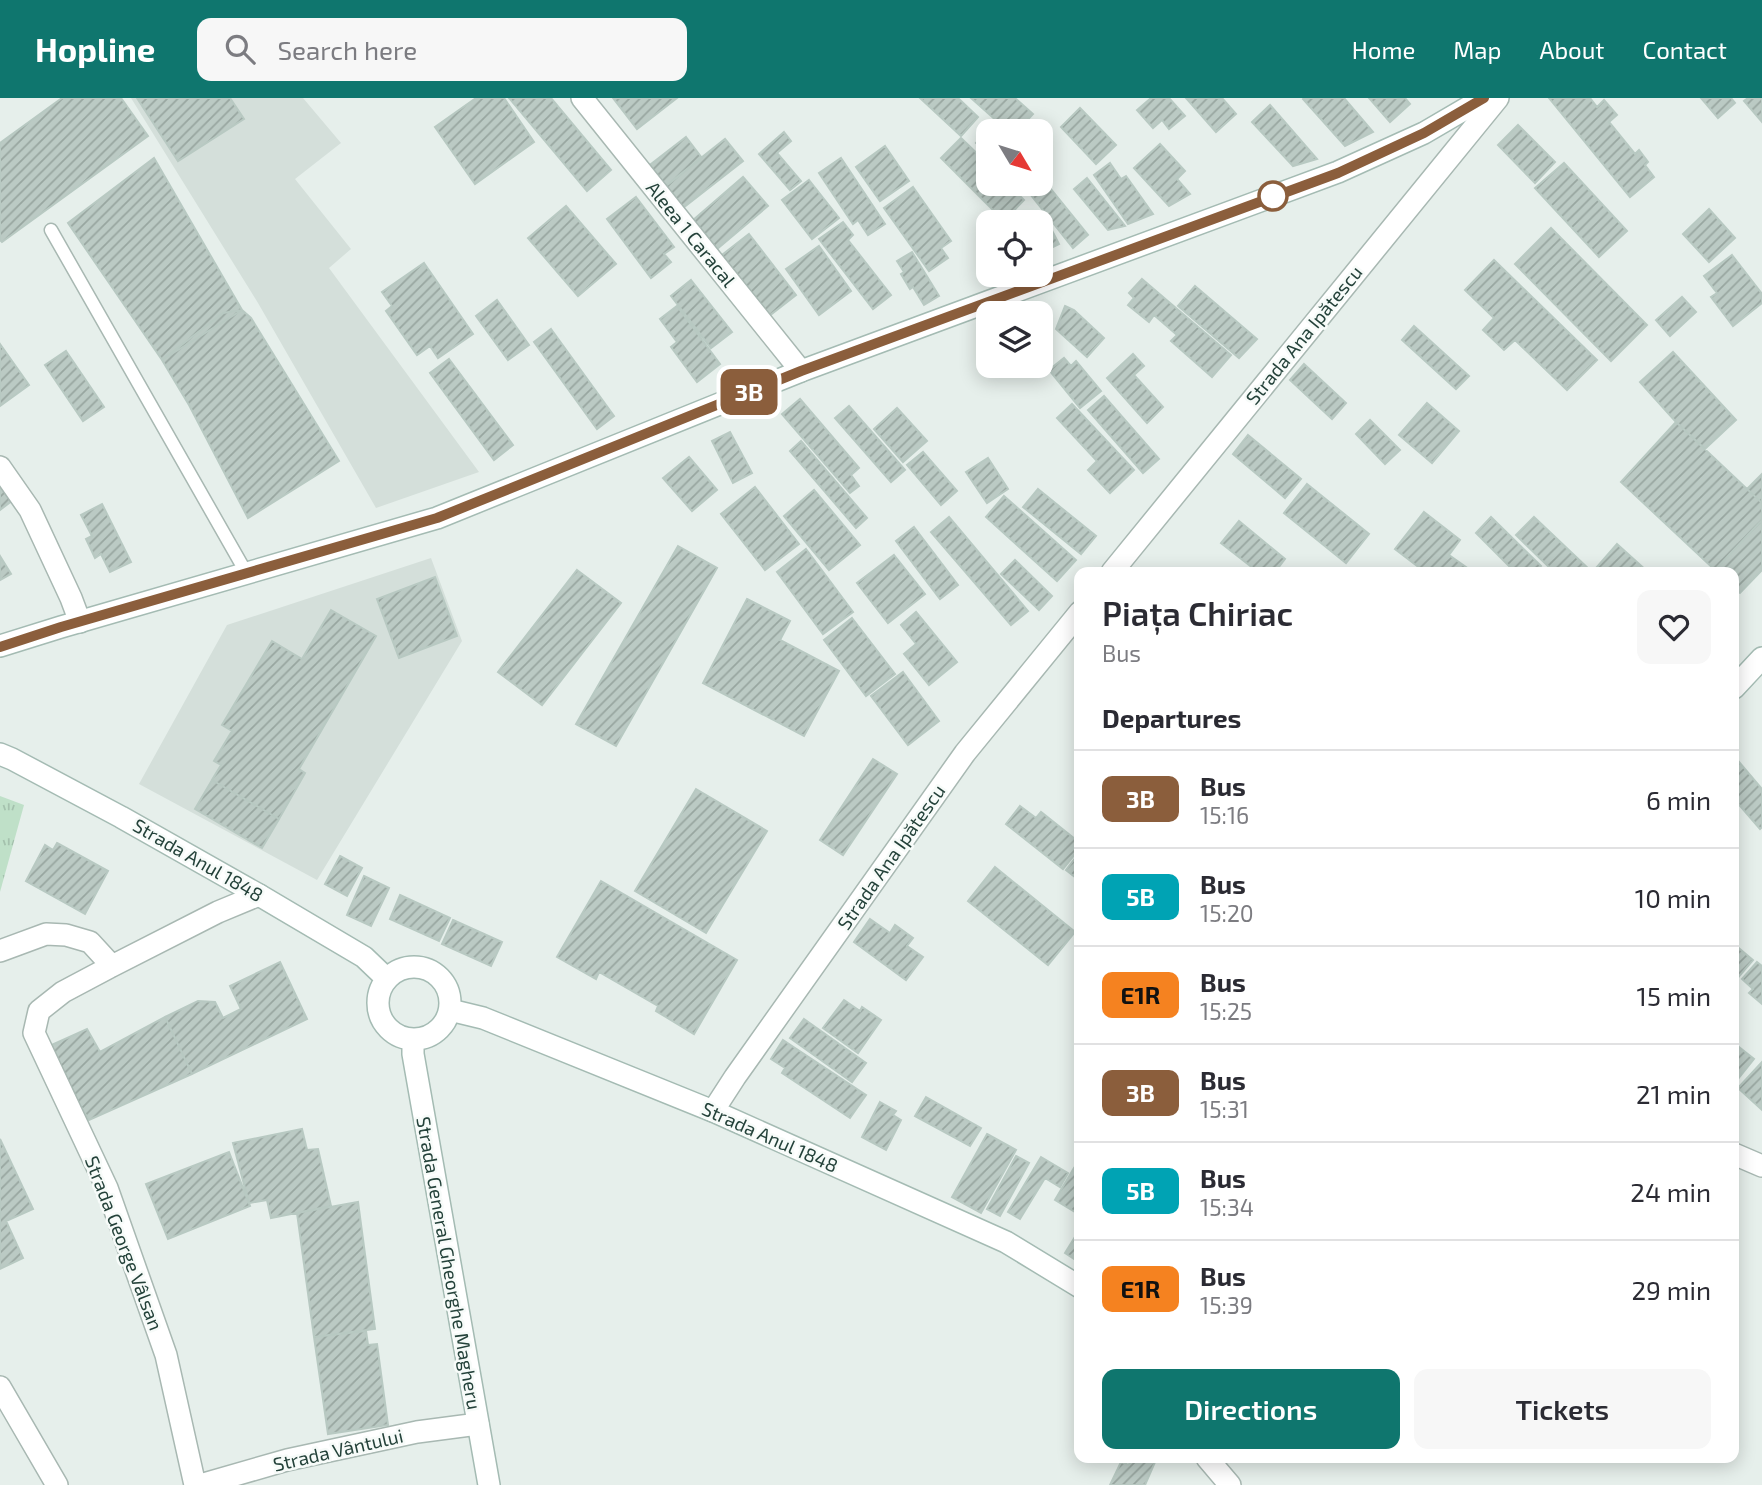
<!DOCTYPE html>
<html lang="en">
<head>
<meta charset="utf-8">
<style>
	:root { --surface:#fff; --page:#f7f7f7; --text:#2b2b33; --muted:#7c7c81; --line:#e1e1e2; --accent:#0f766e }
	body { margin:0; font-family:"Exo 2",sans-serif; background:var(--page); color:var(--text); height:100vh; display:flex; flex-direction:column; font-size:26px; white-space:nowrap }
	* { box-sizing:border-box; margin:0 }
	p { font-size:23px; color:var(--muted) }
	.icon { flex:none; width:38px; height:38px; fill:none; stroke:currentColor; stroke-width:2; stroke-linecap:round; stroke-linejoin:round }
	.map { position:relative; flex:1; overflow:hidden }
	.drawer { position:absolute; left:1074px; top:469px; width:665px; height:896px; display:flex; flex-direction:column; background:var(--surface); border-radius:14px; box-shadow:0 4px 18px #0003 }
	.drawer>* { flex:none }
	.badge { padding:0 14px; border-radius:10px; font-size:24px; line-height:46px }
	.needle { width:46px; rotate:128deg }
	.controls { position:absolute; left:976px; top:21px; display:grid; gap:14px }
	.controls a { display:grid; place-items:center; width:77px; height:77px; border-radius:14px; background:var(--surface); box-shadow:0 4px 18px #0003; font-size:35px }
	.map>.badge { position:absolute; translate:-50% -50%; box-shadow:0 0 0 4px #fff }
	h2 { padding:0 28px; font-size:26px; line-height:63px }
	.round { display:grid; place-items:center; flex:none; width:74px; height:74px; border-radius:14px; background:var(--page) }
	.summary { display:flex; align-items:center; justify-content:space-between; height:119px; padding:0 28px }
	h1 { font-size:33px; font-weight:600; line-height:52px }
	.cta { display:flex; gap:14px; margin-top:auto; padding:14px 28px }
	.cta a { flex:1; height:80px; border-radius:14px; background:var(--accent); color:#fff; font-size:28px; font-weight:600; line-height:80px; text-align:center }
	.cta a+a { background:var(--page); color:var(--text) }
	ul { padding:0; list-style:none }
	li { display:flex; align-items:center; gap:21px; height:98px; padding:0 28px; border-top:2px solid var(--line) }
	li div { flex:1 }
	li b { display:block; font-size:26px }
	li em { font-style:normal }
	li .badge { min-width:77px; font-weight:700; text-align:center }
	header { display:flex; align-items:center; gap:42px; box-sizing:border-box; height:98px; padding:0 35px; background:var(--accent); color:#fff }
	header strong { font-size:33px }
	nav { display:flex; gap:38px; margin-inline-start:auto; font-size:24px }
	.search { width:490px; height:63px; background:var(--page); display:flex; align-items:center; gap:18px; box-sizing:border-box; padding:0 24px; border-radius:14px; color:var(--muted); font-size:26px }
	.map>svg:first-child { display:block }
	.built { fill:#d4dfda }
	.grass { fill:url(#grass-tufts) }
	.building { fill:url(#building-hatch); stroke:#b8c9c2; stroke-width:2 }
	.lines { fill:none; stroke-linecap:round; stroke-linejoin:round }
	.lane-casing { stroke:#a8b8b2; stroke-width:15 }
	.street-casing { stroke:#a8b8b2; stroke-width:24 }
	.secondary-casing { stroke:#a4bbb3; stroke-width:24 }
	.lane { stroke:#fff; stroke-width:12 }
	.street { stroke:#fff; stroke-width:21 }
	.secondary { stroke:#fff; stroke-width:21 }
	.line-casing { stroke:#fff; stroke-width:16 }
	.line { stroke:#8b5e3c; stroke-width:10 }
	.stop-dot { fill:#fff; stroke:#8b5e3c; stroke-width:3.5 }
	.labels { text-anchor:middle; stroke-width:5; stroke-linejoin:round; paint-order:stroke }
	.street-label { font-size:19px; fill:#24423a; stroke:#f7fbf9 }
</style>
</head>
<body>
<header>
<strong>Hopline</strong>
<div class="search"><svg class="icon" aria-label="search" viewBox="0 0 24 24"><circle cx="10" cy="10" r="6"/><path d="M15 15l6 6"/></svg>Search here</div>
<nav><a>Home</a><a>Map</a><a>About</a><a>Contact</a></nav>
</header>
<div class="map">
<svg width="1762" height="1387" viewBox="0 0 1762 1387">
	<defs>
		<pattern id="grass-tufts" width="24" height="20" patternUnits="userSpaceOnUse" patternTransform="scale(1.75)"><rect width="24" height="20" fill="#bfe0c8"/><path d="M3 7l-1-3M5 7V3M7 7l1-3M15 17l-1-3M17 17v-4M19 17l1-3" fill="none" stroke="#a4c1ad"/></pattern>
		<pattern id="building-hatch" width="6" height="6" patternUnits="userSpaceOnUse" patternTransform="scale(1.75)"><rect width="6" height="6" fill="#bbcac4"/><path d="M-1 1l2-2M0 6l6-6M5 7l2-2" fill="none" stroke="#98a6a0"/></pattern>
	</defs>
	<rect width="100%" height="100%" fill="#e6efeb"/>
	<!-- built -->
	<path class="built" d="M131,0H303L341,45L295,81L351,151L329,170L479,374L376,410L258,205Z
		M431,460L462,543L317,782L139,686L227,527Z"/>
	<!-- grass -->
	<path class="grass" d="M0,698L24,707L0,794Z"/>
	<!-- building -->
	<path class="building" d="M62,0H121L148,38L2,144L0,142V45Z
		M137,0H230L244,21L178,63Z
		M476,0H504L534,44L475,86L435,29Z
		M509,0H551L611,72L587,93Z
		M613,0H677L637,31Z
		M920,0H958L978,19L961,38Z
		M971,0H1015L1033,16L1017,33H1008Z
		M1151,0H1169L1185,18L1169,31L1162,22L1153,30L1137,12Z
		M1186,0H1222L1236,16L1216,34Z
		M1304,0H1344L1373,34L1345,48L1303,1Z
		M1369,0H1405L1410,6L1390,24Z
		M1549,0H1590L1597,9L1604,2L1617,17L1609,24L1635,56L1639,52L1648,64L1645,67L1654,79L1630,99Z
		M1701,0H1731L1735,5L1718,20Z
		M1748,0H1762V24L1744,3Z
		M1270,7L1317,61L1293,68L1252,24Z
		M1080,10L1116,47L1096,66L1061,29Z
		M1518,27L1555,64L1535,85L1498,47Z
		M990,31L992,33H989V57L976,45Z
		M784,34L791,43L777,55L801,83L790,92L759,56Z
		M686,39L702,60L662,91L646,70Z
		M961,40L989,67V86H1008L1024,102L1004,123L941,60Z
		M725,41L743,63L679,113L662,91Z
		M1160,46L1185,73L1177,81L1190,96L1169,108L1134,70Z
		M885,48L909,83L880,103L856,69Z
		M154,60L242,212L162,262L68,125Z
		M841,60L885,126L868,137L858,122L853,126L819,75Z
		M1110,65L1121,81L1126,78L1153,116L1128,126L1094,77Z
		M1564,65L1627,133L1599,159L1535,90Z
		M743,79L768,108L717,151L693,122Z
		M1041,79L1088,137L1073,150L1030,96L1020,86H1041Z
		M1087,80L1125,128L1108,132L1074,91Z
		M809,82L839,120L812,141L782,102Z
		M913,89L951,143L941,150L948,160L929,173L884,110Z
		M636,99L674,149L664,156L671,164L651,180L607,121Z
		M566,108L616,166L578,198L528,140Z
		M1709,111L1735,140L1709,164L1683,136Z
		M1042,113L1059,146L1041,155V124H1021Z
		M843,124L853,137L848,142L891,197L873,211L819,141Z
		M1551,130L1647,227L1611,263L1515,166Z
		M749,136L796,197L769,218L722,157Z
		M819,148L851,193L819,217L786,171Z
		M912,154L939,198L924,207L913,189L910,191L901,176L904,174L897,163Z
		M1732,157L1762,196V205L1733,228L1711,199L1717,195L1704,178Z
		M1494,162L1597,262L1567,292L1515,242L1504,252L1483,232L1494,220L1465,192Z
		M424,165L473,236L438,260L430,248L417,257L386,213L392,208L382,194Z
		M1142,181L1231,257L1212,279L1171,243L1177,237L1154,217L1149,224L1128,207L1134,200L1129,195Z
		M691,182L732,234L711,250L671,198Z
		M1195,188L1257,241L1239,260L1178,208Z
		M1682,199L1696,214L1670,238L1656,222Z
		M497,202L529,247L508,262L476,218Z
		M677,208L720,266L697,284L671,249L677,244L660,221Z
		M1065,208L1074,212L1104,240L1087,259L1056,231Z
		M242,212L251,220L339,363L248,420L189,307L162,262L223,215Z
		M1414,228L1469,278L1456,291L1402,242Z
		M551,231L614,318L597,331L534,244Z
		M0,246L29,287L0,308Z
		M66,253L104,309L83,323L45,267Z
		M1673,254L1736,322L1705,351L1676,324L1640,284Z
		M1133,256L1144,268L1134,277L1163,309L1147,325L1107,280Z
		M1064,260L1071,268L1076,263L1101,293L1080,310L1049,272Z
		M449,261L513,347L494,362L430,275Z
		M1304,266L1346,305L1332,321L1290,282Z
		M1104,298L1159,361L1143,375L1088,312Z
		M800,301L859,370L851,377L859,388L850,395L782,316Z
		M1427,305L1459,333L1432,365L1399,337Z
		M1072,306L1134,372L1110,395L1088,372L1097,363L1057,320Z
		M849,308L905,372L891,384L835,320Z
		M897,310L927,343L903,364L874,331Z
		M1370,322L1400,352L1385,366L1356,336Z
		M1676,324L1762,405V422L1715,472L1621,384Z
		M730,334L752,375L733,385L712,343Z
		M1248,337L1301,381L1285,400L1233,356Z
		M801,343L867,420L856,430L790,353Z
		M923,354L957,393L941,407L907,367Z
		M689,359L717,392L692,413L663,380Z
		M988,360L1008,391L987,405L966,374Z
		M1762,376V405L1747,391Z
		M0,383L13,402L0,412Z
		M1307,386L1369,436L1346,465L1284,415Z
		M755,389L799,446L765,472L721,416Z
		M1038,391L1096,438L1081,456L1023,409Z
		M814,392L860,447L829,472L784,418Z
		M1004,398L1076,462L1057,483L986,419Z
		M102,406L131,464L110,474L101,456L95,460L86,441L92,438L81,417Z
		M1424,414L1460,442L1449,457L1473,474H1425L1395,451Z
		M949,419L1028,513L1011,527L931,434Z
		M1491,419L1541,468L1534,474H1509L1512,471L1476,435Z
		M1534,419L1592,474H1554L1516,437Z
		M1762,422V472L1740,495L1734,490V474H1717L1715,472Z
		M1239,423L1285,461L1275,474H1258L1221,445Z
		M914,429L958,487L940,501L896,443Z
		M1617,446L1648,474H1603L1597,469Z
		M678,448L717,470L616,648L576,626Z
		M806,451L853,514L823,536L777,474Z
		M894,457L925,496L888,525L857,485Z
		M0,458L11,476L0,482Z
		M1015,462L1052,498L1039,512L1001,476Z
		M577,472L621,505L542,607L498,574Z
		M435,479L457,538L399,560L377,501Z
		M747,501L790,523L780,542L839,573L804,638L703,585Z
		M331,512L376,538L299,671L305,675L279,721L212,682L221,667L214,663L232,633L222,627L272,543L302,561Z
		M916,514L957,564L929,587L904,556L916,546L901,527Z
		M852,520L895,576L866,598L824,542Z
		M903,574L939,623L908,647L871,598Z
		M1734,658L1762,691V729L1760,731L1734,701Z
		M873,661L897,676L843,757L820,742Z
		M212,682L279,721L262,750L195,711Z
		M696,691L767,733L706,835L635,793Z
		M1020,708L1036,720L1041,714L1080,745V750L1063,771L1006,726Z
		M57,745L108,773L85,816L26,783L45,747L53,752Z
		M1080,754V783L1066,772Z
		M340,758L362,770L347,798L325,786Z
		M995,769L1075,834L1048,867L968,803Z
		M364,778L389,790L371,828L347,817Z
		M601,783L737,862L694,936L656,913L658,908L599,874L596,881L557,859Z
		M400,797L450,820L439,843L390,821Z
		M870,821L890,835L895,827L913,840L907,848L923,859L906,882L854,844Z
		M453,822L502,844L491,868L442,846Z
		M1734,846L1753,862L1735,883L1734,882Z
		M280,864L307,921L192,976L165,919L198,903L215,904L223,920L241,911L230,888Z
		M1757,864L1762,868V906L1749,895L1753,891L1742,881Z
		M844,902L860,913L862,909L881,922L858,955L823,930Z
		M165,919L192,976L89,1022L45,950L87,931L100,954Z
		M804,921L866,965L852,984L790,940Z
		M783,942L866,997L850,1020L782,975L785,970L771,961Z
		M1739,949L1754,961L1734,986V955Z
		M1762,964V1012L1738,990Z
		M926,999L981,1030L970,1048L915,1018Z
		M880,1004L896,1013L893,1017L901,1022L886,1052L862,1039Z
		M302,1031L307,1052L318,1051L331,1108L271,1120L267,1102L249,1105L233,1045Z
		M987,1036L1016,1052L981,1115L952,1099Z
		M0,1041L33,1111L6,1123L23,1160L0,1171Z
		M229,1054L250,1108L168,1141L146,1086Z
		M1016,1058L1029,1065L1000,1118L987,1111Z
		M1041,1059L1068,1075L1060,1089L1045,1080L1020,1121L1008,1114Z
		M1074,1070L1080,1074V1117L1055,1102Z
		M358,1104L375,1231L314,1239L297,1115Z
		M1078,1134L1080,1136V1165L1065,1155Z
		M366,1233L368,1247L377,1246L388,1327L328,1336L314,1239Z
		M1132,1360H1145L1155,1364L1145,1387H1110L1121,1364L1129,1367Z"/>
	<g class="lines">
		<!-- lane casing -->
		<g class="lane-casing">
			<path id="lane" d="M51,132L247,476"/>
		</g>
		<!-- street casing -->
		<g class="street-casing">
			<path id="street" d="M582,0L801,273
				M0,369L30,412L71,500L80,524
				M1112,474L1498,0
				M0,853L46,836L66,837L90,844L112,868
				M713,1013L735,979L965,655L1080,514
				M1734,1056L1762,1068
				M0,1289L57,1387
				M1207,1360L1230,1387
				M195,1387L166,1257L107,1090L34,935L39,913L63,894L112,868L218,814L259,797
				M200,1387L287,1362L417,1334L478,1326"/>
		</g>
		<!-- secondary casing -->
		<g class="secondary-casing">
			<path id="secondary" d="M0,548L61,529L437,420L801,273L1338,74L1424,35L1484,0
				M1734,590L1762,560
				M0,656L12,661L121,719L259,797L364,859L387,881
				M378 905a36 36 0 1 1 72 0a36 36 0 1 1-72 0Z
				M450,912L483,920L713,1013L1006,1144L1080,1189
				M413,942V956L489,1387"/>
		</g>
		<!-- lane -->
		<use href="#lane" class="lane"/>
		<!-- street -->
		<use href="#street" class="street"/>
		<!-- secondary -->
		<use href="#secondary" class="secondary"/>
	</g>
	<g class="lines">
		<!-- line casing -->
		<g class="line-casing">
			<path id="line" d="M0,549L61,529L437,420L801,273L1338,75L1424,35L1484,0"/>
		</g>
		<!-- line -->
		<use href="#line" class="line"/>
	</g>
	<!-- markers -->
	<circle class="stop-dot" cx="1273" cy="98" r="14"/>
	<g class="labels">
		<!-- street labels -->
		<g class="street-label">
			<text transform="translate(691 136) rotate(51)" y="7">Aleea 1 Caracal</text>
			<text transform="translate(1304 237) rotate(-51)" y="7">Strada Ana Ipătescu</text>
			<text transform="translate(891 759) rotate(-55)" y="7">Strada Ana Ipătescu</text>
			<text transform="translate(198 762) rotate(30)" y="7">Strada Anul 1848</text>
			<text transform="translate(770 1039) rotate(24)" y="7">Strada Anul 1848</text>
			<text transform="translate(124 1145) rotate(69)" y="7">Strada George Vâlsan</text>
			<text transform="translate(449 1165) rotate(80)" y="7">Strada General Gheorghe Magheru</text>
			<text transform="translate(338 1352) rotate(-13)" y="7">Strada Vântului</text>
		</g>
	</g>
</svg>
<div class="controls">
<a><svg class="needle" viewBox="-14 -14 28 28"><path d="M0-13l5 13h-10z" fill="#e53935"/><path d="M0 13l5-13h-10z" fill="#7c7c81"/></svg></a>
<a><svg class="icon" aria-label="locate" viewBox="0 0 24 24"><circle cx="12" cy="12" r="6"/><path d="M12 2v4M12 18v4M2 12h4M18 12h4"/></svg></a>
<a><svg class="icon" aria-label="layers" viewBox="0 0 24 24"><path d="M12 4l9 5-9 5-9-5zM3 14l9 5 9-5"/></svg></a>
</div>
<b class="badge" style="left:749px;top:294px;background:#8b5e3c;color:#fff">3B</b>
<section class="drawer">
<div class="summary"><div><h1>Piața Chiriac</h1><p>Bus</p></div><a class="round"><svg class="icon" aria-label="heart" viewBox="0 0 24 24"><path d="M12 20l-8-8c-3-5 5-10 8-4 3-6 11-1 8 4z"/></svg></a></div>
<h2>Departures</h2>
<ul>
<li><span class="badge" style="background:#8b5e3c;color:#fff">3B</span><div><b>Bus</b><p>15:16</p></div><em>6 min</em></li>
<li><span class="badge" style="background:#00a3b4;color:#fff">5B</span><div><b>Bus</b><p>15:20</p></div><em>10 min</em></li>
<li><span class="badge" style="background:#f58220;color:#111">E1R</span><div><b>Bus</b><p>15:25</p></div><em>15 min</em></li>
<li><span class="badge" style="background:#8b5e3c;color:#fff">3B</span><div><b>Bus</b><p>15:31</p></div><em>21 min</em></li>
<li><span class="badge" style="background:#00a3b4;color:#fff">5B</span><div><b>Bus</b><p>15:34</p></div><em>24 min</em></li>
<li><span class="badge" style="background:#f58220;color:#111">E1R</span><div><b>Bus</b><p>15:39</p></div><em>29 min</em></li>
</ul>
<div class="cta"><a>Directions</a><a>Tickets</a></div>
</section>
</div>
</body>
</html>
